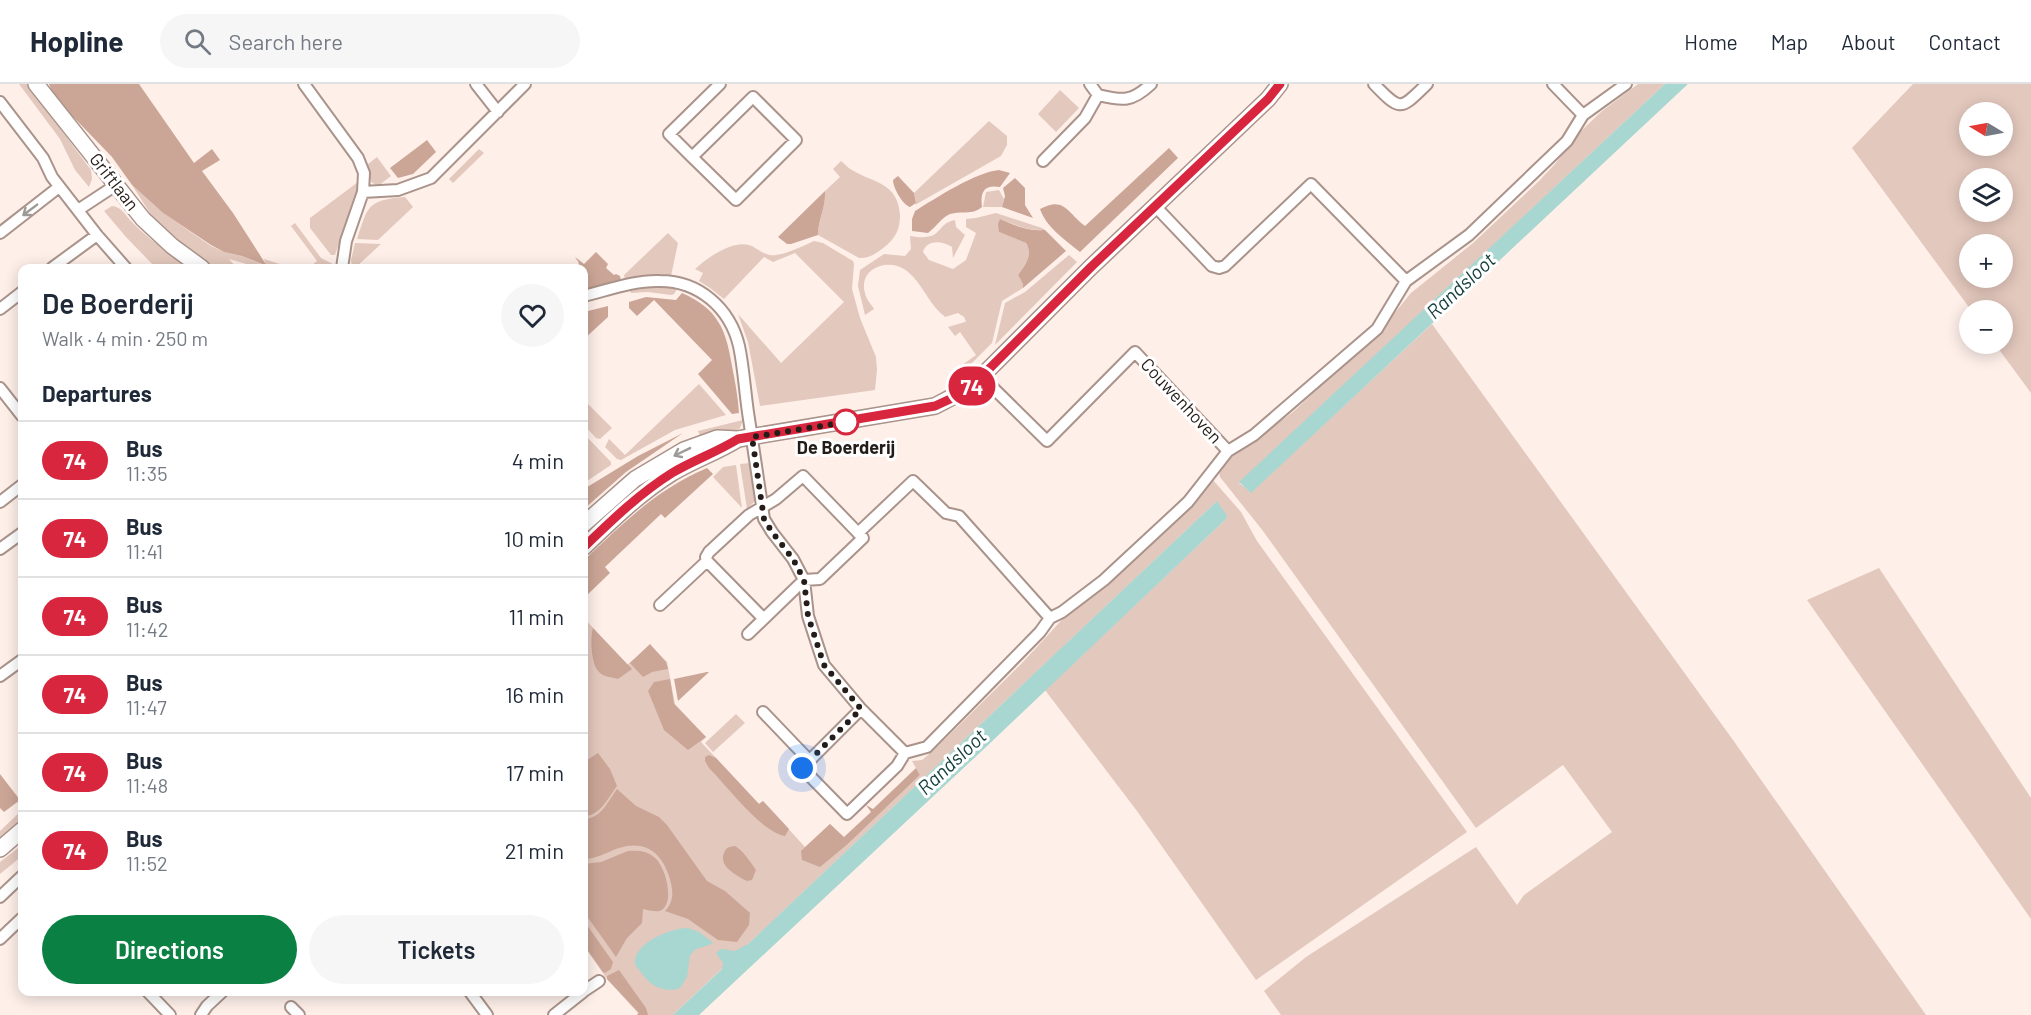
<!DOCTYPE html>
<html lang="en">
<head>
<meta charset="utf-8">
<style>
	:root { --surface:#fff; --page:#f6f6f7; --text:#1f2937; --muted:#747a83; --line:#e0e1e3; --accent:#0b8043 }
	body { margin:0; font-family:Barlow,sans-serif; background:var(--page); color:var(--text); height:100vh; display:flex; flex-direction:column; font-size:22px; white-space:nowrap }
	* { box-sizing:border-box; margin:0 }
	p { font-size:20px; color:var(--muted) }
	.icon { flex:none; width:33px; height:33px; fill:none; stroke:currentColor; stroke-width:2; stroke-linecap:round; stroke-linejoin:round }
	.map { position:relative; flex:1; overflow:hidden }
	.sheet { position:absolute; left:18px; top:180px; width:570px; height:732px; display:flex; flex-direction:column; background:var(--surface); border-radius:12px; box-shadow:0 3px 15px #0003 }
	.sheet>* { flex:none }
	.badge { padding:0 12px; border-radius:20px; font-size:21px; line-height:39px }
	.needle { width:39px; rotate:280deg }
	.buttons { position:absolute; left:1959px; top:18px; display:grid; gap:12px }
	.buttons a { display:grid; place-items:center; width:54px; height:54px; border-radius:50%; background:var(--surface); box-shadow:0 3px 15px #0003; font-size:30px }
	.you { position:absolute; width:30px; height:30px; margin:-15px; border:4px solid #fff; border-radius:50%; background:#1a73e8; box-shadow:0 0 0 9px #1a73e833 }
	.map>.badge { position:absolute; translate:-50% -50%; box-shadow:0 0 0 3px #fff }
	h2 { padding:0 24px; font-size:22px; line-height:54px }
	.round { display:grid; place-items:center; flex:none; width:63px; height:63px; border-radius:32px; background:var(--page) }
	.overview { display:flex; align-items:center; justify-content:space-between; height:102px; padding:0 24px }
	h1 { font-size:28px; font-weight:600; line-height:45px }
	.button { display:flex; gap:12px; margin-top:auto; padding:12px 24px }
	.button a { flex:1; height:69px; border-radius:36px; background:var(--accent); color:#fff; font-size:24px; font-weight:600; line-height:69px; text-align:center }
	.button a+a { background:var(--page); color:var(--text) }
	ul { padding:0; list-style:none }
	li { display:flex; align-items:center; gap:18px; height:78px; padding:0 24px; border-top:2px solid var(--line) }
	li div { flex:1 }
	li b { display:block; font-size:22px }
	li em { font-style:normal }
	li .badge { min-width:66px; font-weight:700; text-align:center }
	header { display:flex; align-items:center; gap:36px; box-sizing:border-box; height:84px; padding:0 30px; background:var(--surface); border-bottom:2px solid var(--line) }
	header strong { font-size:28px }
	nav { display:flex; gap:33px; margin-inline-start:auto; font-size:21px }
	.search { width:420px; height:54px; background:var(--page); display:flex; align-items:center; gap:15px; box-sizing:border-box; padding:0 21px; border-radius:33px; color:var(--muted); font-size:22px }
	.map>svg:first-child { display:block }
	.green { fill:#e3c8bd; fill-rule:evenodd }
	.forest { fill:#cba697 }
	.water { fill:#a8d7d1 }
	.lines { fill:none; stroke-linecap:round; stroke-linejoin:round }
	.street-casing { stroke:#aa938a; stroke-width:14 }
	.secondary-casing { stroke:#aa938a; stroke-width:18 }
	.street { stroke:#fff; stroke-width:10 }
	.secondary { stroke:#fff; stroke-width:15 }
	.oneway { stroke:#9c9997 }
	.line-casing { stroke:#fff; stroke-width:14 }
	.line { stroke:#d7263d; stroke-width:9 }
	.walk { stroke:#241c18; stroke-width:6; stroke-dasharray:0 10.8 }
	.stop-dot { fill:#fff; stroke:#d7263d; stroke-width:3 }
	.labels { text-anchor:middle; stroke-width:6; stroke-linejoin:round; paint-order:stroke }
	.street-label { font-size:18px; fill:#241c18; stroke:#fff }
	.stop-label { font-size:18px; font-weight:bold; fill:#241c18; stroke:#fff }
	.water-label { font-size:20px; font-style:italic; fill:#113d39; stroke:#fff }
</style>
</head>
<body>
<header>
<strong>Hopline</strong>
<div class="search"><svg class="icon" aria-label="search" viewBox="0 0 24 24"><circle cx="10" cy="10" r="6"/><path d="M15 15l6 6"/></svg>Search here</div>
<nav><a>Home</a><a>Map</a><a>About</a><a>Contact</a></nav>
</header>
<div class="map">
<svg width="2031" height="931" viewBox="0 0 2031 931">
	<rect width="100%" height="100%" fill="#feefe9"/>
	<!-- green -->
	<path class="green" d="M19,0H27L91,86L92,95L89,103L75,86L60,55Z
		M1638,0H1665L1239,399L1251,408L1432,240L1733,656L1926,931H1281L1264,907L1306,873L1476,763L1517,821L1524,811L1612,748L1563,681L1476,744L1263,447L1220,393L1219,388L1233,372L1293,328L1334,290L1380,247L1411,209L1473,159L1539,97L1555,80L1579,49L1601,28Z
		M1913,0H2031V309L1995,260H2002V226H1971L1852,64ZM1970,28H2002V62H1970ZM1970,94H2002V128H1970ZM2002,160V194H1970V160Z
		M1060,6L1079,24L1056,48L1038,30Z
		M989,37L1007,52V61L1001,72L915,121L916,119L914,109Z
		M479,65L484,69L453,99L449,95Z
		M377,73L391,92L378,102L371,98L367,81Z
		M841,77C845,80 848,84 852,86C873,99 898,98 900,131C900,141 898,149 891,157C883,165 871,175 859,174L818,151C818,134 826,125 825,107L840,93L833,85Z
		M358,98L360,100L356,115L353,117L335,171H331L310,144V134Z
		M132,101L163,129L211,162L224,168L242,172L266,182L264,175L286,182L287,184H260L229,175L237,184H215L182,161L155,137Z
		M999,106L1004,115L1002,123H983L986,108Z
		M405,113L413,123L378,156L357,155C368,122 367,116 405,113Z
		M112,122C121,123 124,129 130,136C148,155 170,170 191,184H156L126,153L104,127Z
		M996,129L1042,144L1045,146C1027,147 1016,141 1000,135L999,148L1026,159C1033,171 1026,180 1018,191L1023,200V204L1002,217L992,259L969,282L960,286L958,284L976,271L960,248L955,252L948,243L965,238L966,237L964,233L958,229L945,233L943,231C927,218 922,197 904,185C887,174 858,185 865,209C866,215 871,220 874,225L865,231L858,202L860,186L884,170L905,172L911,165L910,152C945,158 934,140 955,136L956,143L965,151L953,174L952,163C942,157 927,155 923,168L929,176L953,185L966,176L976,149L966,143V135L976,134Z
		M295,139L321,174L335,181L320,184H295L293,183L311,182L317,177L291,142Z
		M668,149L678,159L671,192L646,191L625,196L624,191Z
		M814,157L823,159L853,177L854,180L852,205L860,234L876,273L877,286L875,306L760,322L748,258L738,230L781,279L844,218L795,169L773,178L764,173L724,215L710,204L699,197L703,189L695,185C707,174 732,156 749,161C756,163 762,170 770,171C781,173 803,162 814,157Z
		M355,159L381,160L355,184H352L351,176Z
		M1069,171L1077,178L995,261L1005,219L1025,208Z
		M657,202L677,205L674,210L671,211L648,208L631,209L630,207Z
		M699,300L726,331L675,346L621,376L617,375L605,363L609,355L625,371Z
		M584,316L612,344L600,355L596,354L584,341Z
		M743,336L740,344L735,347L701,355L698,347Z
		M584,350L611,378V381L584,399Z
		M750,379L755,414L754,418L747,425L740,380Z
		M736,381L742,424L713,393L723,383Z
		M1213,396L1241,428L1257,457L1467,748L1256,896L1137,727L1045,606L1226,435L1216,418L673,931H637L638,929L607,895L584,862V534L627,581L650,561L667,578L675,620L706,653L701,658L759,720L763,717L805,763L830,740L848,760L920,691L912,677L922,676L935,665L1023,578L1070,527L1110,499L1191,422Z
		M1879,484L2031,714V835L1807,516Z
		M736,630L745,639L713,668L705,659Z
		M22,726V740L0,759V747Z
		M22,761V772L0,790V778Z"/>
	<!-- forest -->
	<path class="forest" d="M49,0H139L194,79L212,65L220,76L202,87L233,129L267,182L242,172L224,168L211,161L163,129L132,101L112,73L54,13Z
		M427,56L436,68L413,90L398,94L390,84Z
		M1169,64L1178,74L1080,168C1065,156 1046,143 1040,125C1064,112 1067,128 1085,142Z
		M999,86L1010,89L1000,103C984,100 980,108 982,123C972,132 962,126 950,130C942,133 936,143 928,149L912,147V135L915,127C936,114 976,88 999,86Z
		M898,92L914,109L916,119L910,123C903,121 893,104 893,96Z
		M1015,94L1025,104V121L1033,134L1002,123L1005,112L1003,104Z
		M825,107C826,125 818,134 818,151L791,160H787L778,153Z
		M1000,135C1016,142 1027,147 1045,146L1066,167L1023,204V200L1018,191C1026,180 1033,171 1026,159L999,148L998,140Z
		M596,168L608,180L606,184L614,191L616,190L620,192L621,197L584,206V184H575L579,179L575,173L584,180Z
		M682,209C718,225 726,245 732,282C735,297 738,313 739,329L732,330L698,290L712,276L654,216L637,232L629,224V218L646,213L676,216Z
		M608,222V233L584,255V228Z
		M683,349L626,388L584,425V405L638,372Z
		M707,384L713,390L665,434L661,430L605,483L610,489L584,514V476C625,438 654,407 707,384Z
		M593,544L632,585L618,595C611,593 604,593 599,588C591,581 590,554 593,544Z
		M650,560L666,578L668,585L652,588L643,593L630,579Z
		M707,588H709L678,617L674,595Z
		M670,595L674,620L706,653L688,666L664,646L648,607L654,598Z
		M598,669L610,685L617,702C608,714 600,732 584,732V678Z
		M709,671L716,674L759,720L763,717L789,745L785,752C761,748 727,702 709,684L705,677V673Z
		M916,684L920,691L849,759L820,783L802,776L801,767L830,740L844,753L871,728L866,721L873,725Z
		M0,690L20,716L4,728L0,724Z
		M617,705L636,722L659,733L667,741L707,797L725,807L750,829L749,841L737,858L718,856L688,835L665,827C675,817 673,805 669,792C661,768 645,756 619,764C607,768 597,775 584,775V735C601,735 608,717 617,705Z
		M735,762C743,766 751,779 756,786L752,796L747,797C737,792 718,782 724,769C726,763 729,763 735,762Z
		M628,767C638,766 648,767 655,774C665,782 675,817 662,826C656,829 649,826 643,825L642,839L627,854L616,873L584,828V780L601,778Z
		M584,837L613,878L611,885L605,889L603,888L584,861Z
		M619,886L646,924L648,931H637L639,929L607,895V892Z"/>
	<!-- water -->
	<path class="water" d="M1665,0H1688L1251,409L1239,398Z
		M1217,417L1227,432L1226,435L986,663L699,931H673L722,885L723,879L716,869L721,865L735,867L748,860Z
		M688,844L699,848L712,858V860L696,865L690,871L687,893L680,904C665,910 648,901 641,888C638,884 634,882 635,876C638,857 672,844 688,844Z"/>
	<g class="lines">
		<!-- street casing -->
		<g class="street-casing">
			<path id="street" d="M304,0L358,74L364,89L363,108L346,157L342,184
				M476,0L498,28
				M1090,0L1098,11C1123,17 1132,18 1151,0
				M1374,0C1401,28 1400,26 1427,0
				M1553,0L1583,31
				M753,13L796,56L736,116L692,73Z
				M0,18L43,74L52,93L97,151L126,184
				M692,73L669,50L720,0
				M1043,77L1085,34L1098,11
				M363,108L398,106L431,94L525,0
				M1155,122L1212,182L1219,184L1225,182L1311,100L1406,197
				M78,126L116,101
				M0,149L59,103
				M52,184L97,151
				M584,212C608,206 635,196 660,197C699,197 730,224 739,262C744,285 745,311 749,335C754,368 759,401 764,435L772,448L793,475L804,496L808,532L824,581L861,625L905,669
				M0,225L22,208
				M982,293L1047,357L1135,268L1228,367
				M0,304L22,332
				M0,418L22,401
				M858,449L913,397L946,429L959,432L1050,534
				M0,465L22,449
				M707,477L763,534
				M660,521L707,477L706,473L709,468L749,431L776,415L803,392L863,454L820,495L804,496L748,550
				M0,592L22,576
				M861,625L802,684L847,730L897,682L905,669L927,663L1040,548L1050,534L1062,528L1104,496L1188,418L1228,367L1254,351L1377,245L1406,197L1469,151L1567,57L1583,31L1626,0
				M763,628L809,676
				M0,813L22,792
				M0,855L22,834
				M584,907L599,897
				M148,908L170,931
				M470,908L487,931
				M291,923L299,931
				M201,931L207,922L222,908
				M554,931L583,908"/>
		</g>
		<!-- secondary casing -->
		<g class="secondary-casing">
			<path id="secondary" d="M36,0L143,135L172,162L202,184
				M584,440L635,395L684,366L717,354L738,355L935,322L971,303L1090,184L1268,15L1280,0
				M584,463C612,436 640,409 672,389C694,376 717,368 738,355
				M0,765L22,746"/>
		</g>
		<!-- street -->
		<use href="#street" class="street"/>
		<!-- secondary -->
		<use href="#secondary" class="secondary"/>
	</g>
	<!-- one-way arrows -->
	<defs><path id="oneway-shaft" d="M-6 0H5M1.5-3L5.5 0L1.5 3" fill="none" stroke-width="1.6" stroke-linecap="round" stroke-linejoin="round" transform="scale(1.5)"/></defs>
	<g class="oneway">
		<use href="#oneway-shaft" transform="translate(30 126) rotate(143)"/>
		<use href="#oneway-shaft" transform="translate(682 368) rotate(154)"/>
	</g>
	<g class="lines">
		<!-- line casing -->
		<g class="line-casing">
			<path id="line" d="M584,463C612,436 640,409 672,389C694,376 717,368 738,355L935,322L961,310L971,303L1091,183L1268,15L1280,0"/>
		</g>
		<!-- line -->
		<use href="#line" class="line"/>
		<!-- walk -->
		<path class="walk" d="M802,684L861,625L824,581L808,532L804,496L793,475L772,448L764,435L752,353L846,338"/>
	</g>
	<!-- markers -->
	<circle class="stop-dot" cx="846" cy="338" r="12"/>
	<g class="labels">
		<!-- street labels -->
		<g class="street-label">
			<text transform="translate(114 98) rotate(52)" y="6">Griftlaan</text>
			<text transform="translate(1181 317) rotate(47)" y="6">Couwenhoven</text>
		</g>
		<!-- stop labels -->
		<g class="stop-label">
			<text x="846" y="370">De Boerderij</text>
		</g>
		<!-- water labels -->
		<g class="water-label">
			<text transform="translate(1461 202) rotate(-43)" y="7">Randsloot</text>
			<text transform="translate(952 678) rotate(-43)" y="7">Randsloot</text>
		</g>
	</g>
</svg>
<div class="buttons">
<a><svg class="needle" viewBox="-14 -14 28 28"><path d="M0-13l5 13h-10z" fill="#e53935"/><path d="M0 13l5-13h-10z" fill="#747a83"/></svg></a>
<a><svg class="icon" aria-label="layers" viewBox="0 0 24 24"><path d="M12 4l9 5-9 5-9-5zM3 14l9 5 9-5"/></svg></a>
<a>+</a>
<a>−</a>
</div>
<div class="you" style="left:802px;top:684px"></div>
<b class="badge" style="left:972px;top:302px;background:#d7263d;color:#fff">74</b>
<section class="sheet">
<div class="overview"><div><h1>De Boerderij</h1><p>Walk · 4 min · 250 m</p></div><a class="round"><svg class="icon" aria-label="heart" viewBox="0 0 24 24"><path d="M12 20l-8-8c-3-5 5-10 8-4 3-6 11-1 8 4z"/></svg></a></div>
<h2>Departures</h2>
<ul>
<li><span class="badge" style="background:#d7263d;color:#fff">74</span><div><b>Bus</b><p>11:35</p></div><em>4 min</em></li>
<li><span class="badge" style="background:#d7263d;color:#fff">74</span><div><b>Bus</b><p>11:41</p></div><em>10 min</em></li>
<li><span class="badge" style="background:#d7263d;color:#fff">74</span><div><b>Bus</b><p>11:42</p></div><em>11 min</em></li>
<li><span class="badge" style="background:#d7263d;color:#fff">74</span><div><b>Bus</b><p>11:47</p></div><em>16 min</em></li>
<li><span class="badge" style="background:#d7263d;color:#fff">74</span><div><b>Bus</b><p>11:48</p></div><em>17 min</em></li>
<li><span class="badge" style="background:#d7263d;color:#fff">74</span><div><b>Bus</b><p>11:52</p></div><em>21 min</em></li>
</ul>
<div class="button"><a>Directions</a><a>Tickets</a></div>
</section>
</div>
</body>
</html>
